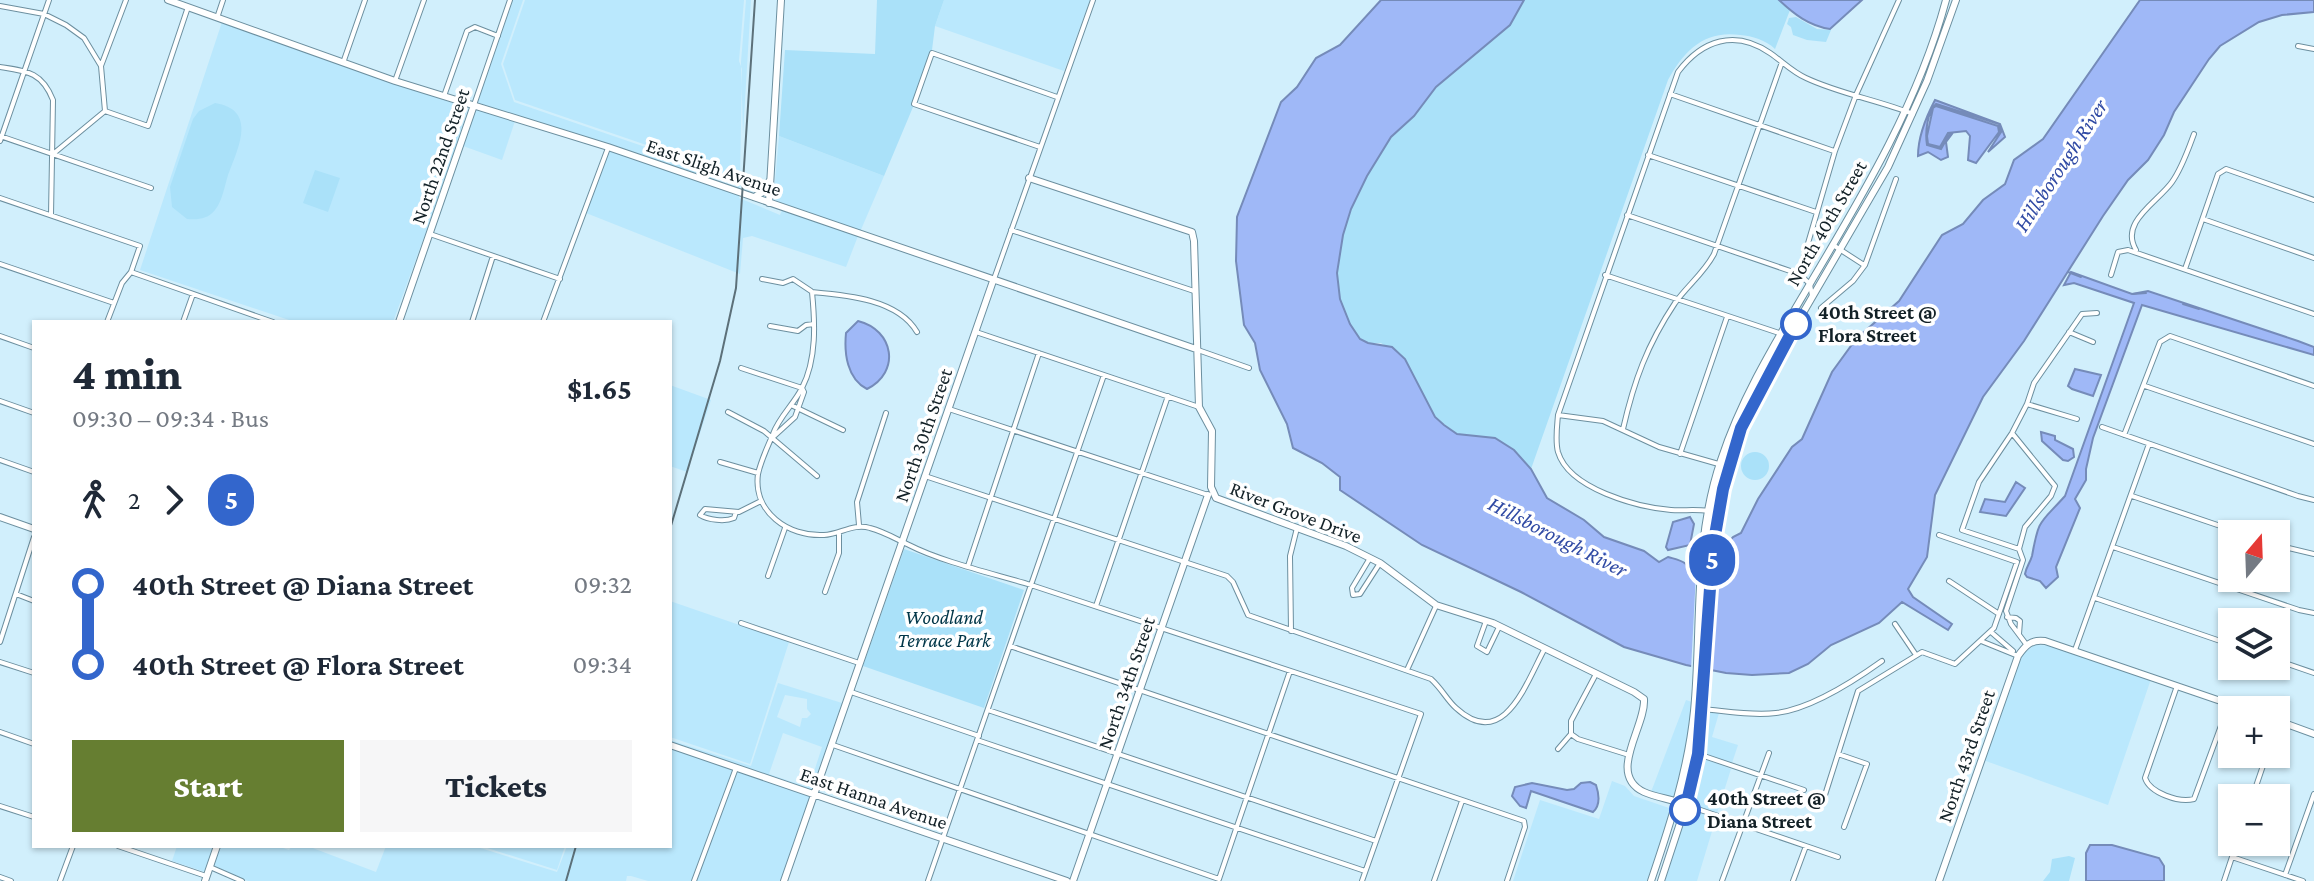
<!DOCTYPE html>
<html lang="en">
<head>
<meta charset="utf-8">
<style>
	:root { --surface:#fff; --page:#f6f6f7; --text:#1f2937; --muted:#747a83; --accent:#667e31 }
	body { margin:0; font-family:"Crimson Pro",serif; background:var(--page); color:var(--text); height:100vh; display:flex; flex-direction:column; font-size:30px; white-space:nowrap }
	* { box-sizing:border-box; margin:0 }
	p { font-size:26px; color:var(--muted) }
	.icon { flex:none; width:44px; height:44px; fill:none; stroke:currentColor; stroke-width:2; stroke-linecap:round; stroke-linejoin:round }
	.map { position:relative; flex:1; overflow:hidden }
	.side { position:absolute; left:32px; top:320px; width:640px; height:528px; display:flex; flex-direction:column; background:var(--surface); border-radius:0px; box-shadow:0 2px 6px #0004 }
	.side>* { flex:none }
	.badge { padding:0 16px; border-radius:26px; font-size:28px; line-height:52px }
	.needle { width:52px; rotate:19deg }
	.buttons { position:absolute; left:2218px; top:520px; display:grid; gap:16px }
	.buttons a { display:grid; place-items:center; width:72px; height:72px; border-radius:0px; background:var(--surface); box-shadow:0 2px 6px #0004; font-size:40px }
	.map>.badge { position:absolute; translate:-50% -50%; box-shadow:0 0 0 4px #fff }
	.legs { display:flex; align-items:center; gap:12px; height:88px; padding:0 40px; font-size:26px }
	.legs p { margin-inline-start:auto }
	.overview { display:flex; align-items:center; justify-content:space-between; height:136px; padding:0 40px }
	h1 { font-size:44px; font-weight:800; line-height:60px }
	.cta { display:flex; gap:16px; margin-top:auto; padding:16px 40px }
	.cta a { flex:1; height:92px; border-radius:0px; background:var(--accent); color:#fff; font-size:32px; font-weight:800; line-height:92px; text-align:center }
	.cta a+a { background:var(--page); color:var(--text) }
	ul { padding:0 40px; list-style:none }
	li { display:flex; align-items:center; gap:28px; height:80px; font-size:30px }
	li i { display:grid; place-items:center; width:12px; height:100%; margin:0 10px; background:currentColor }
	li i::after { content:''; width:20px; height:20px; margin:-10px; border:6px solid; border-radius:50%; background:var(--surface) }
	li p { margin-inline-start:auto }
	li:first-child i { background:linear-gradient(#0000 50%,currentColor 0) }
	li:last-child i { background:linear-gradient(currentColor 50%,#0000 0) }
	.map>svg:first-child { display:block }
	.built { fill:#bae8fd; fill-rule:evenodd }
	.green { fill:#aae1f9 }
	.water { fill:#9fb8f7; stroke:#758bb9; stroke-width:2 }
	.pier { fill:#d1effc }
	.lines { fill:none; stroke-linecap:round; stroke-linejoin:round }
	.stream { stroke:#758bb9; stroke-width:2 }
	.street-casing { stroke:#6c8f9f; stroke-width:6 }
	.secondary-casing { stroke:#6c8f9f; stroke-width:8 }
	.street { stroke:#fff; stroke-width:4 }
	.secondary { stroke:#fff; stroke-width:6 }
	.rail { stroke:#5c7079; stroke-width:2 }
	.line-1-casing { stroke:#fff; stroke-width:18 }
	.line-1 { stroke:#36c; stroke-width:12 }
	.stop-1-dot { fill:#fff; stroke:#36c; stroke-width:4 }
	.labels { text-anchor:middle; stroke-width:7; stroke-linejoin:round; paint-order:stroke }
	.street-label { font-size:20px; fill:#132127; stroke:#fff }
	.stop-label { font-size:20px; font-weight:bold; fill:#132127; stroke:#fff; text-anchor:start }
	.park-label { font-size:20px; font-style:italic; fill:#013648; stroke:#fff }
	.water-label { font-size:22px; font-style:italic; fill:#304aa4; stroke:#fff }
</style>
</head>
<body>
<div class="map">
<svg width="2314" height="881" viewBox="0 0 2314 881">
	<rect width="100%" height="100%" fill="#d1effc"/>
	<!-- built -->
	<path class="built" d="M513,0H523L501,64L514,102L695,164L708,169L711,179L736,187L740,185L739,189L477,104Z
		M525,0H744L739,61L742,69L740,180L737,185L712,177L710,167L696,162L515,100L503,64Z
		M746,0H751L743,134L741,62Z
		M944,0H1090L1064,71L935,26Z
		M222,22L462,106L467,110L449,169L393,322H295L140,270Z
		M476,109L515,121L502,160L463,146Z
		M779,136L884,176L860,232L776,201L774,193Z
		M609,150L739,195V198L780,215L782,210L858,236L846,267L752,236L743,238L740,274L586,213Z
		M670,385L711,400L687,472L670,466Z
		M670,601L789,642L750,764L670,737Z
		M2035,645L2053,646L2151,679L2108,805L1983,760L2022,654Z
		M778,683L842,703L811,791L670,743V740L751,766ZM785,695L807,699V709L811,714L807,718H802L800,727L777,717ZM783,733L822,747L810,784L807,787L769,774Z
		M1686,700L1692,702L1687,750L1675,798L1651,792Z
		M1705,712L1719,713L1712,737L1738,745L1732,763L1700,752Z
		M670,748L733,770L691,881H648L631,876H627L626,881H248L213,865L219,846H277L289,850L292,846L310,847L376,872L386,846H474L557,872L567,846H670Z
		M1700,757L1731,769L1717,813L1689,803Z
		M737,771L810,796L782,881H696Z
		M1612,781L1625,786L1634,796L1672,809L1647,881H1513L1540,800L1599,819Z
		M1688,808L1716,818L1697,881H1665Z
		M177,846H214L205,872L172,861Z
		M481,846H565L557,870Z"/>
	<!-- green -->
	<path class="green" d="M877,0H944L935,26L932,50L911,105L913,107L884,176L779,136L785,50L875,54Z
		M1524,0H1779L1790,10L1775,49C1766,40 1752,36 1740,35C1704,30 1684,51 1668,80L1531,469L1514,450L1495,438L1457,434L1435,417L1405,359L1381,343H1368L1360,339L1350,324L1340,299L1337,273L1343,235L1351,209L1359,189L1391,137L1414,116L1436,87L1510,25Z
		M1796,17L1817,29L1831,30L1826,42L1807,40L1793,35L1791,27L1787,24L1789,18Z
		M215,103C258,110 238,148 228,175C225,185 222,202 215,210C208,219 198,220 187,219L172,207L170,187L193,119L199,111Z
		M315,170L340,178L328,212L303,203Z
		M1741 466a14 14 0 1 1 28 0a14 14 0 1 1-28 0Z
		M904,549L1024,590L984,708L863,666Z
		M2069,856L2075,858L2069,881H2043L2050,872L2052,859Z"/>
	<!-- water -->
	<path class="water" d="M1381,0H1524L1510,25L1436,87L1414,116L1391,137L1367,176L1351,209L1343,235L1337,273L1340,299L1350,324L1360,339L1368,343L1392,347L1405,359L1435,417L1444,425L1457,434L1495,438L1514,450L1531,469L1547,498L1584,520L1604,537L1644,551L1659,562L1668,557C1682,561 1688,561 1692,576H1720L1726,545L1733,537L1741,533L1758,499L1792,447L1802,439L1832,372L1856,339L1899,301L1942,235L1963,224L1983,200L2005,184L2014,160L2043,139L2140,0H2314V12L2282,15L2259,22L2220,46L2209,59L2174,112L2164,135L2148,160L2128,180L2103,216L2024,341L1983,397L1935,495L1927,557L1908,589L1913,597L1952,624L1948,630L1902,602L1879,623L1831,645L1808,664L1789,673L1752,675L1726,673L1686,665L1624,647L1521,592L1422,545L1340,490V477L1322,463L1293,448L1287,424L1260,370L1255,343L1244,325L1236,261L1237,217L1281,102L1297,87L1316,58L1340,45Z
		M1779,0H1862L1830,29C1809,26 1794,14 1779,0Z
		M1935,100L2000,124L2005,137L1988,152L2001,132L1999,124L1936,104C1927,112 1925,133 1927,145L1941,149L1949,135L1952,134L1946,142L1948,157L1941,160L1928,152L1918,156C1918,136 1926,117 1935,100Z
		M1936,106L1998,126L1999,132L1976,163L1968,160L1970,136L1966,131L1948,133L1940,147L1928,144L1927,136L1933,108Z
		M2071,272L2132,294L2148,291L2298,341L2314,347V355L2142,305L2093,438L2086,469V480L2075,499L2080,508L2056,567L2058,577L2046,588L2040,581L2027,577L2025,574C2026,567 2030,563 2032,556C2039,517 2040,524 2065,496L2134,303L2074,283L2064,285Z
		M858,321C894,330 901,372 867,389C847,379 844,353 846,333Z
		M2075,369L2101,375L2093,396L2072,389L2068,386Z
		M2041,432L2055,436V440L2073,449L2074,457L2068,461L2063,460L2042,441Z
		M2016,482L2025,488L2006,516L1980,512L1985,499L2005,502Z
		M1690,517L1694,524L1690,545L1668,550L1666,547L1673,522Z
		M1590,782L1596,785C1599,794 1601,805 1593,812L1531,791L1526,808L1520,806L1512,796L1515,787L1532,783L1567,790L1574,789L1581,783Z
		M2090,845H2112L2159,858L2164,866V881H2086V853Z"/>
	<!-- pier -->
	<path class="pier" d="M1696,573L1716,574L1711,674L1691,670Z"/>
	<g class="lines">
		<!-- stream -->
		<path class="stream" d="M2068,272L2081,277
			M2133,294L2146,293
			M2183,304L2199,309"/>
		<!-- street casing -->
		<g class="street-casing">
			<path id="street" d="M0,6L44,14L66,25L84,38L101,66L105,111
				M217,18L223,0
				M2298,46L2314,49
				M343,63L365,0
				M101,66L126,0
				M0,67C27,71 42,72 53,100L51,215
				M395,81L424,0
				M1670,94L1834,151
				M444,96L467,31L475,27L498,36
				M474,105L510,0
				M0,136L151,188
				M0,141L49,0
				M1040,147L914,104L932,53L1057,97
				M53,154L105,111L148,126L188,7
				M1648,155L1816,212
				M0,198L140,246L131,272L122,283L107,322
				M1627,215L1799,274L1810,284L1812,296
				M2203,219L2314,258
				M1011,230L1194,291
				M430,234L560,279
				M1833,245L1864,265
				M2136,250C2119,222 2158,202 2172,182C2182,168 2188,150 2194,134
				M0,264L114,303
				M2185,269L2218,174L2226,169L2314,200
				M131,272L273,322
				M1799,274L1835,151L1856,95L1899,0
				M1605,275L1779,333
				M2111,275L2118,252L2128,250L2314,314
				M762,279L783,283L793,279L811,291
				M994,279L1093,0
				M812,292C815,322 817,359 802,388C794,404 779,417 773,434C768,446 761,460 758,474C753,512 788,537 824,535C840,534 854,523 870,528C885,532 896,539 909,545C942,562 995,574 1031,585L1421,714L1362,881
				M812,292C846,295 898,299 917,332
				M1821,308L1853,281L1865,265L1896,179
				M183,322L193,294
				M472,322L493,256
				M543,322L608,148
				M770,326L798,331L806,325L814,324
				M976,332L1199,407
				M2069,332L2093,342
				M0,336L34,348
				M1198,350L1249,368
				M741,368L802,388
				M2145,386L2314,444
				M0,401L34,413
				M2027,404L2077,419
				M791,405L843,430
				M949,409L1208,495
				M728,412L764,431L817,476
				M1558,415L1603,421L1659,447L1729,467
				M2102,427L2298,496L2314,500
				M1623,429C1634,381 1647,345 1675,303C1687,286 1704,273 1714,254L1782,62
				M2012,433L2055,486L2051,496L2025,527L2019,549
				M2124,435L2160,342L2170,336L2314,386
				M772,438L795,417L804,392L802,388
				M1680,454L1727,317
				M0,460L34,472
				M720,462L758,473
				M925,476L1227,576L1233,582L1248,615L1431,679C1442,689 1447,700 1456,708C1504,752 1526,683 1545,648
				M2132,496L2244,534
				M1708,511C1695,509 1683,511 1671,510C1637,507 1569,489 1558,452C1555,441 1557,427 1558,415L1678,72C1702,40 1735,29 1770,53C1782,61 1792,72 1806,78C1840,94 1878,100 1913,114
				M736,512L734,518C725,522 708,520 700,515L705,509L739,512L761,501
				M859,525L857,502L886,413
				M2276,545L2314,554
				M2113,547L2299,610L2314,613
				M2019,549L1962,530L1979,482L2012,433L2027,404L2034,383L2082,314L2097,313
				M2019,549L2023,560L2006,611L2011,624L2026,644
				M1370,558L1352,588L1353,595L1360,594L1380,563
				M968,566L1039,353
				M768,576L785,528
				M1949,581L1999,614
				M825,592L839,553V533
				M16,594L34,601
				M2095,598L2232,645
				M1096,606L1168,396
				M2007,617L2016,618L2020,621L2019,634
				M1486,621L1477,646L1487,652L1499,627
				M741,623L859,663
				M1895,624L1916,655
				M1291,631L1290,556L1297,528
				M1991,632L2013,651
				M1981,641L2018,656
				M0,642L34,537
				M1010,646L1524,821L1525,827L1507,881
				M2075,650L2149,444
				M2276,660L2314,673
				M0,662L34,673
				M1407,670L1436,606
				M1596,674L1571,721V734L1578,739L1629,755
				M2177,686L2145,778C2150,793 2179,803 2194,799L2229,704
				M851,692L979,736
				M1701,709C1726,711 1752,716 1776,713C1811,709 1854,681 1882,661
				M988,710L1376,841
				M0,732L34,744
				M977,740L1365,871
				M833,745L1219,879
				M1558,749L1571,734
				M1698,754L1804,790
				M1838,754L1867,764L1844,827
				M1825,795L1858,691L1922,652L1955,664L1994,628L2017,562L1939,535
				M2252,798L2267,754
				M1686,805L1838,857
				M0,806L34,817
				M118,846L206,876
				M2232,857L2303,881
				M210,867L242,881
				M2285,875L2314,794
				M0,877L11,881
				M1219,879L1290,671
				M60,881L73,846
				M694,881L736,768
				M928,881L1104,375
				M1434,881L1462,801
				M1722,881L1769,753
				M1793,881L1806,846
				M2224,881L2237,842"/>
		</g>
		<!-- secondary casing -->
		<g class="secondary-casing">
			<path id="secondary" d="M168,0L395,81L608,147L1196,349
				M1029,178L1192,232L1194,241L1199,407L1212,431L1211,487L1216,498L1346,546L1380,563L1436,605L1493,623L1634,692L1644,699C1646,727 1606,774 1644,792C1657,798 1673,799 1686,805
				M754,197L763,192L770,180
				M769,203L781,0
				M399,322L474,105
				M0,517L34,529
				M2276,720L2314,734
				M670,745L1067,881
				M205,881L217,846
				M784,881L993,281
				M1073,881L1208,495
				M1651,881C1670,825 1688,770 1694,711C1702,628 1693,541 1721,460C1742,396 1777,340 1811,282C1864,193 1919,101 1946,0
				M1661,881L1686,805L1698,754L1713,547L1729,467L1741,428L1786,342L1888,167L1927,81L1956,0
				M1939,881L2018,656C2025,646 2031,639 2045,641L2247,710"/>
		</g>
		<!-- street -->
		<use href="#street" class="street"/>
		<!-- secondary -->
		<use href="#secondary" class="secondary"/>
		<!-- rail -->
		<path class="rail" d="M670,529L720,361L736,288L755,0
			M566,881L576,846"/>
	</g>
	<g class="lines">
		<!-- line-1 casing -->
		<g class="line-1-casing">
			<path id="line-1" d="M1685,810L1698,754L1713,547L1723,489L1741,428L1796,324"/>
		</g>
		<!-- line-1 -->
		<use href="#line-1" class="line-1"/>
	</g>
	<!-- markers -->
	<g class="stop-1-dot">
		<circle cx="1796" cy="324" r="14"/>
		<circle cx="1685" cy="810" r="14"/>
	</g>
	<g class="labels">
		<!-- street labels -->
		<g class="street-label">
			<text transform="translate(440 156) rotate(-71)" y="7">North 22nd Street</text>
			<text transform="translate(714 167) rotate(19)" y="7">East Sligh Avenue</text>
			<text transform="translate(1826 223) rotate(-60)" y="7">North 40th Street</text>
			<text transform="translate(923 435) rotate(-71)" y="7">North 30th Street</text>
			<text transform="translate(1296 512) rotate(21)" y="7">River Grove Drive</text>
			<text transform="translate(1126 683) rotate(-71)" y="7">North 34th Street</text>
			<text transform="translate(1966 756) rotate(-71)" y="7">North 43rd Street</text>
			<text transform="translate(874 798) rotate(19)" y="7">East Hanna Avenue</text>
		</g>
		<!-- stop labels -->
		<g class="stop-label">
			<text x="1818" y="319">40th Street @<tspan x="1818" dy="23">Flora Street</tspan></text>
			<text x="1707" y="805">40th Street @<tspan x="1707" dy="23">Diana Street</tspan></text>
		</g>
		<!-- park labels -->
		<g class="park-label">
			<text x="944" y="624">Woodland<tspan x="944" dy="23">Terrace Park</tspan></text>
		</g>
		<!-- water labels -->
		<g class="water-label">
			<text transform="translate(2060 165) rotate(-57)" y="8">Hillsborough River</text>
			<text transform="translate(1558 536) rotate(27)" y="8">Hillsborough River</text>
		</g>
	</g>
</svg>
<div class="buttons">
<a><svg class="needle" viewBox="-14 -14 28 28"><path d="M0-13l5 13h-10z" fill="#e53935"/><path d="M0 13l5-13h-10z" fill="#747a83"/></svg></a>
<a><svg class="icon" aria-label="layers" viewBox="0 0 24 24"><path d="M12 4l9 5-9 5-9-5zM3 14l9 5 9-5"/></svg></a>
<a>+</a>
<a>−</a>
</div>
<b class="badge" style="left:1712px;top:560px;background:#36c;color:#fff">5</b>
<section class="side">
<div class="overview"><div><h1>4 min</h1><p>09:30 – 09:34 · Bus</p></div><b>$1.65</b></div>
<div class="legs"><svg class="icon" aria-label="walk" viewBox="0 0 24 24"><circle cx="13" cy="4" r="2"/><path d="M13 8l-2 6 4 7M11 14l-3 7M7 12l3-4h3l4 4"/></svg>2<svg class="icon" aria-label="forward" viewBox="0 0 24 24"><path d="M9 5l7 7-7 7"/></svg><b class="badge" style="background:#36c;color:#fff">5</b></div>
<ul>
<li><i style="color:#36c"></i><b>40th Street @ Diana Street</b><p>09:32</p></li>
<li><i style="color:#36c"></i><b>40th Street @ Flora Street</b><p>09:34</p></li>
</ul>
<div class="cta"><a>Start</a><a>Tickets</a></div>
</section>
</div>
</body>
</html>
